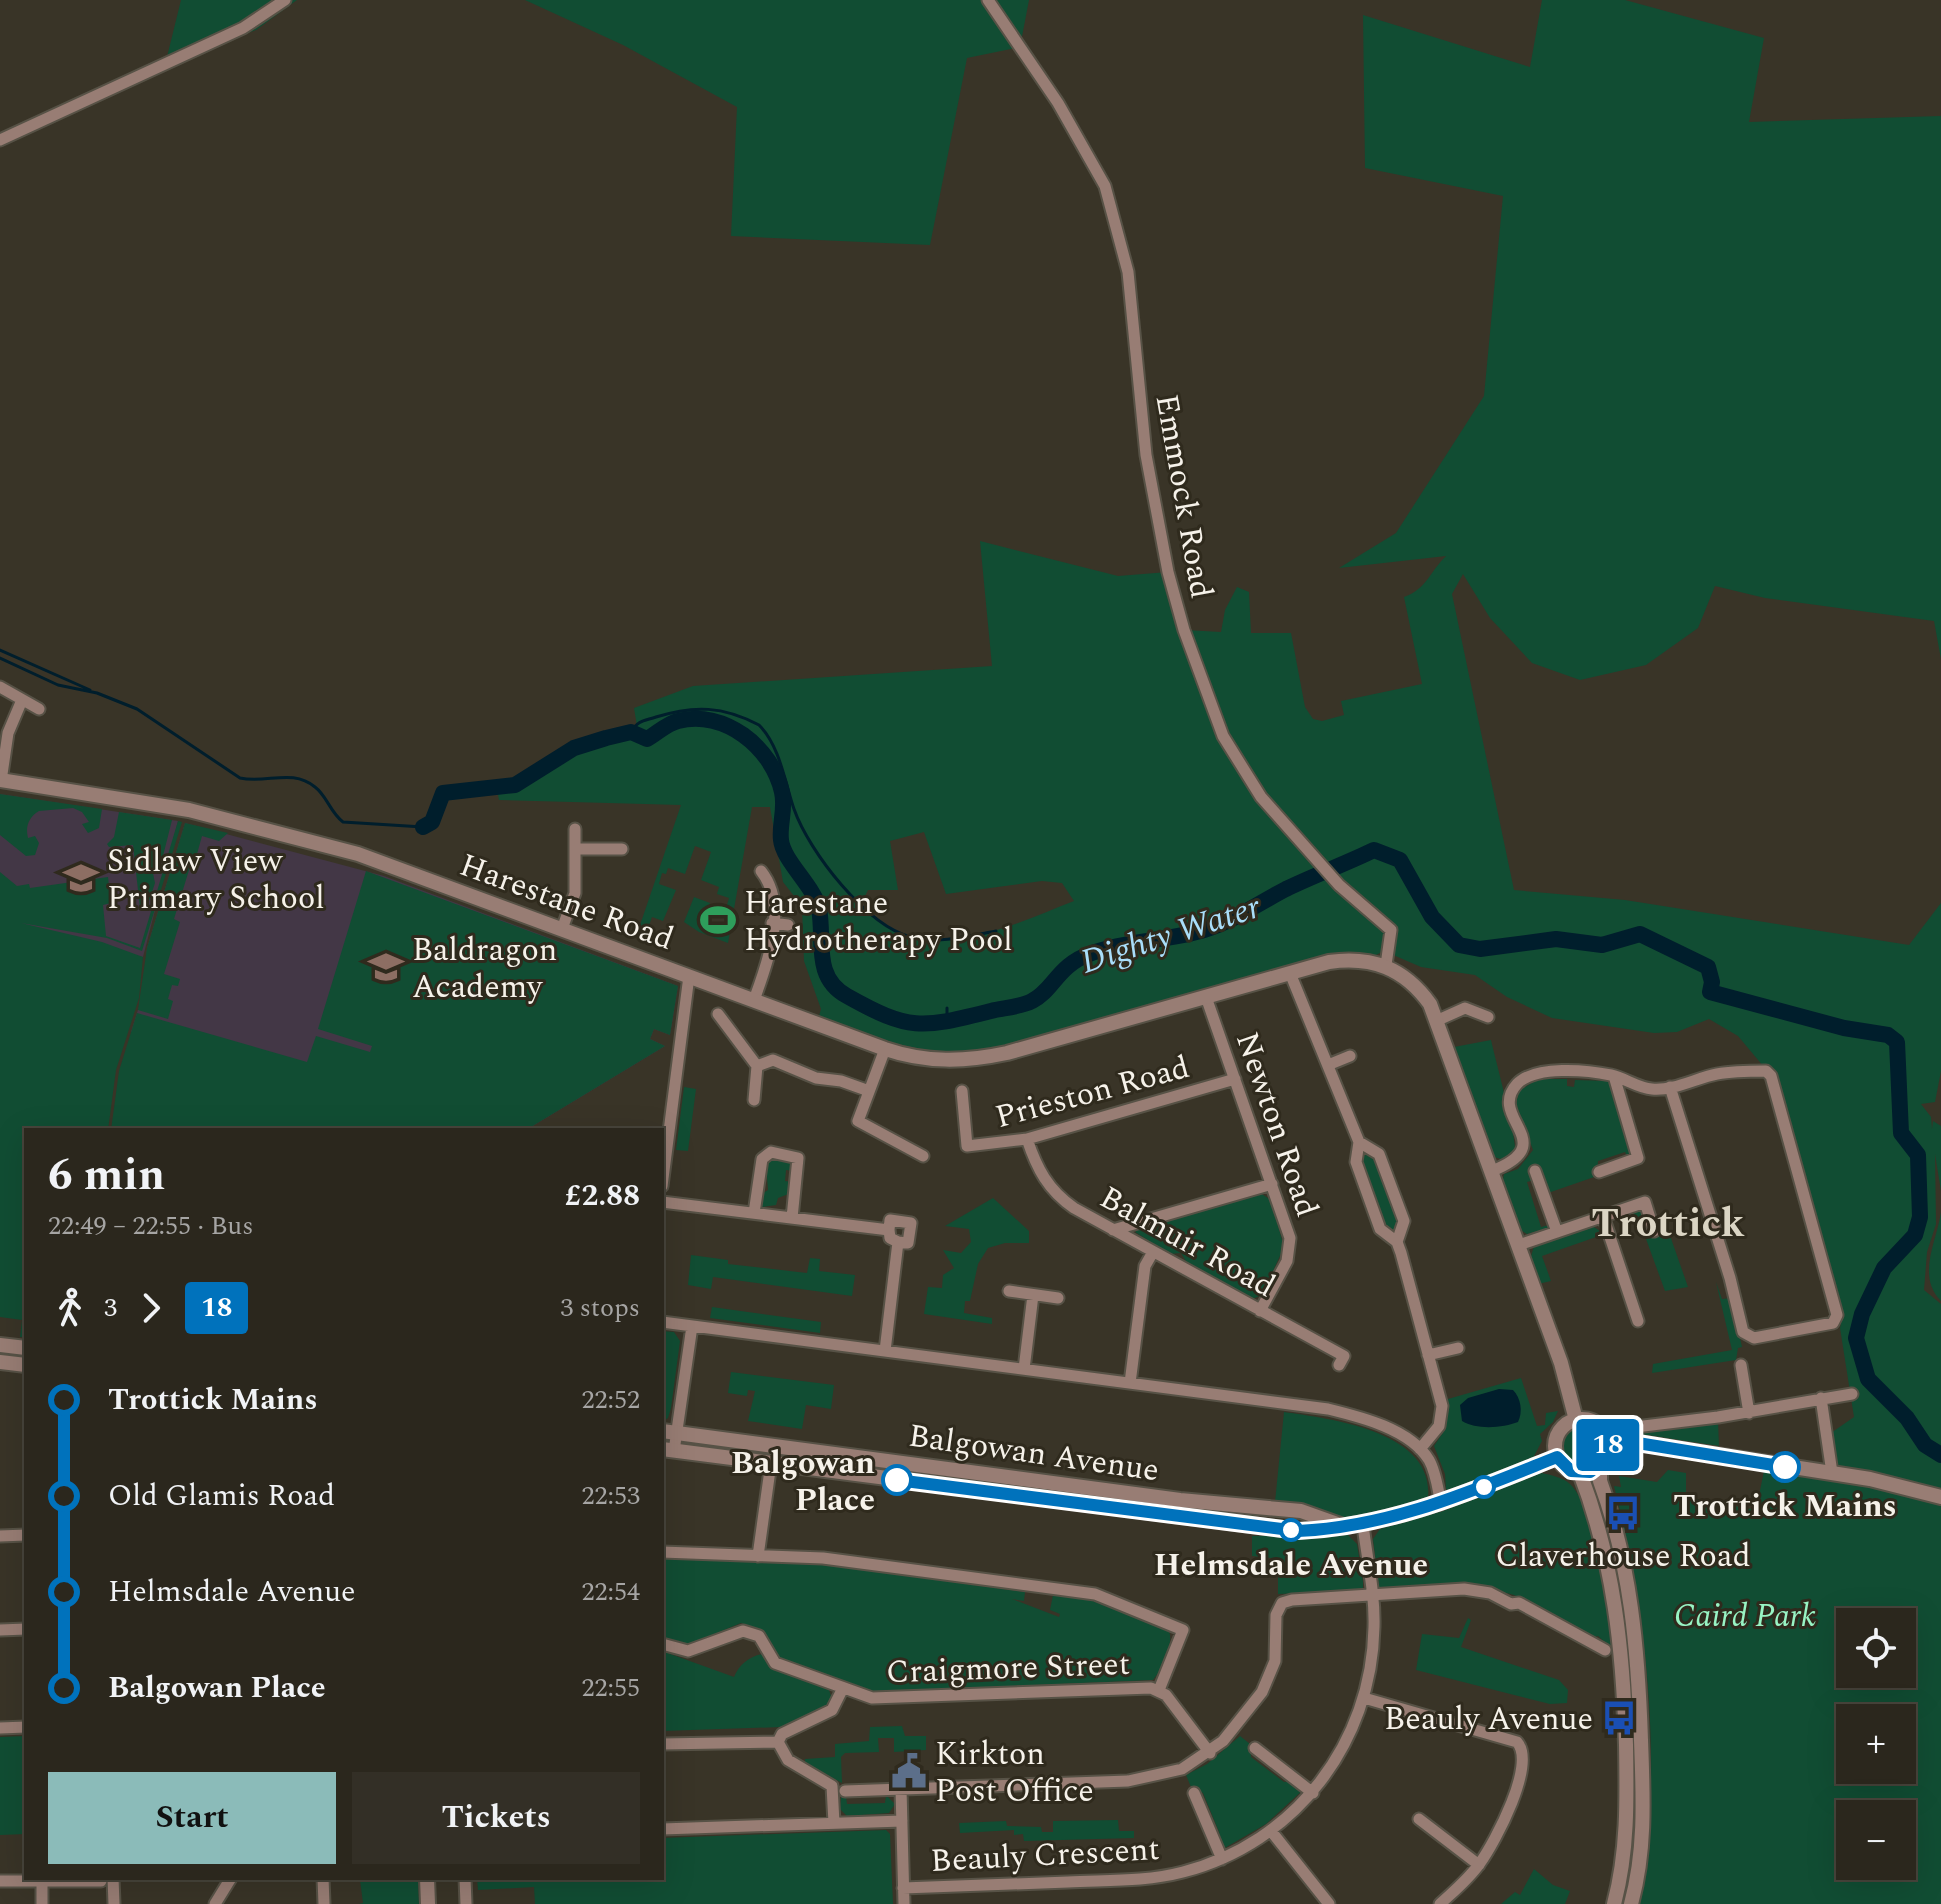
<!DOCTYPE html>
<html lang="en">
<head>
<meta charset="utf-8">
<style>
	:root { --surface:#2b271d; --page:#332f26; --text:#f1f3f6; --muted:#a6a5a4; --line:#47443b; --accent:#8bbbb9 }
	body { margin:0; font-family:Spectral,serif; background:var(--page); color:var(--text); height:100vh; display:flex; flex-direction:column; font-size:30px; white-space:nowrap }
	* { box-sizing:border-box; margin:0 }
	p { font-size:26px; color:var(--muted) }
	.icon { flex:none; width:44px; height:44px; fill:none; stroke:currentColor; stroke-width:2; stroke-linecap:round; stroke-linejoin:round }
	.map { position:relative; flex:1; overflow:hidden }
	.sheet { position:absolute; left:24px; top:1128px; width:640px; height:752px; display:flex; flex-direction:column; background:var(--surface); border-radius:0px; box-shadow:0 8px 32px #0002,0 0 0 2px var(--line) }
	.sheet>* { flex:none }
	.badge { padding:0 16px; border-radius:6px; font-size:28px; line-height:52px }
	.controls { position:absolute; left:1836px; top:1608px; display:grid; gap:16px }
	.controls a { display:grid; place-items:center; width:80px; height:80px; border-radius:0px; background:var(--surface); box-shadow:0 8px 32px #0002,0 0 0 2px var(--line); font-size:40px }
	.map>.badge { position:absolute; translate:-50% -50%; box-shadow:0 0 0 4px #fff }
	.legs { display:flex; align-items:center; gap:12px; height:88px; padding:0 24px; font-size:26px }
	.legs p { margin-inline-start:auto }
	.head { display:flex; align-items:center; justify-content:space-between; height:136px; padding:0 24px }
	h1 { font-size:44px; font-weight:700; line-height:60px }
	.primary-button { display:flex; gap:16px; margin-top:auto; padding:16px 24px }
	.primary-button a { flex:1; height:92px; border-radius:0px; background:var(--accent); color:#111; font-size:32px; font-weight:700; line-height:92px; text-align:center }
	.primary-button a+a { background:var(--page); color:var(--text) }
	ul { padding:0 24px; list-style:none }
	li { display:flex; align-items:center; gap:28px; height:96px; font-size:30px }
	li i { display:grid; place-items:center; width:12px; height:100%; margin:0 10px; background:currentColor }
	li i::after { content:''; width:20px; height:20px; margin:-10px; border:6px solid; border-radius:50%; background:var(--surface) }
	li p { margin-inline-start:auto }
	li:first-child i { background:linear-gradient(#0000 50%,currentColor 0) }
	li:last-child i { background:linear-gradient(currentColor 50%,#0000 0) }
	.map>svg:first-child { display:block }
	.education { fill:#433746 }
	.green { fill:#114d33; fill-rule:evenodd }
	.water { fill:#001e2c }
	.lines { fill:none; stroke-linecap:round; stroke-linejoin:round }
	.stream { stroke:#001e2c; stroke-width:3 }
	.river { stroke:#001e2c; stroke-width:16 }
	.minor-casing { stroke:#575246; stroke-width:15 }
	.tertiary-casing { stroke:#575246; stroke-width:18 }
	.minor { stroke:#987d74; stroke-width:11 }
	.tertiary { stroke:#987d74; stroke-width:14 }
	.line-1-casing { stroke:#fff; stroke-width:18 }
	.line-1 { stroke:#0072bc; stroke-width:12 }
	.stop-1-dot { fill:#fff; stroke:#0072bc; stroke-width:4 }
	.labels { text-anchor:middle; stroke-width:6; stroke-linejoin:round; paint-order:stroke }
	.street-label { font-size:32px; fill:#f6f2ea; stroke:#2f2a1d }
	.poi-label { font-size:32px; fill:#f6f2ea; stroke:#2f2a1d; text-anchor:start }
	.stop-label { font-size:32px; font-weight:bold; fill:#f6f2ea; stroke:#2f2a1d }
	.park-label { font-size:32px; font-style:italic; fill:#98f4c4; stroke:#2f2a1d }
	.water-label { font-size:34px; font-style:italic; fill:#a9defa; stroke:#2f2a1d }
	.district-label { font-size:40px; font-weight:bold; fill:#dbd5c4; stroke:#2f2a1d }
</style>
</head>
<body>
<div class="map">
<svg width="1941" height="1904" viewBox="0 0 1941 1904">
	<rect width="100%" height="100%" fill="#393427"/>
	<!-- education -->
	<path class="education" d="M0,794L178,821L143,957L0,928Z
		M185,823L384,876L678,986L670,1035L654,1029L650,1039L665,1046L526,1130L131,1032L142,997L147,948Z"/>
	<!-- green -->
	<path class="green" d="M181,0H297L256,30L165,65Z
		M525,0H1029L1020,47L967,58L930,245L731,236L737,107L623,45Z
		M1542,0H1625L1764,38L1749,122L1941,116V659L1934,621L1765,598L1715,586L1698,628L1646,665L1580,680L1532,663L1490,618L1463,574L1452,594L1514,890L1625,900L1909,945L1941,903V1071L1935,1102L1921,1104L1931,1117L1932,1129L1933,1121L1941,1126V1191L1935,1154L1936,1224L1927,1252L1924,1290L1941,1304V1497L1832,1473L1828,1435L1854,1417L1840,1328L1842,1318L1779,1085L1738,1036L1709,1019L1677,1032L1654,1033L1552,1018L1507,997L1475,975L1421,967L1384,951L1376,955L1332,956L995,1049C925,1060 883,1040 819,1016L821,1009L804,961L802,906L783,882L770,807H752L728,943L699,932L684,922L694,897L710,903L704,922L723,929L731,910L726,908L729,898L717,894L719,887L701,880L711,852L695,846L685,874L668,868L666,874L662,873L659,884L676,890L663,921L652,917L647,931L639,928L681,805L499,800L497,789L515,785L574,748L639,738L634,708L693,686L992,666L980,541L1118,576L1168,572L1185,630L1221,632L1225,610L1237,587L1249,592L1251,633H1291L1305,707L1313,719L1322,721L1344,715L1341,701L1422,684L1404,597C1426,590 1431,570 1446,556L1339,568L1396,533L1484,396L1503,196L1365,168L1363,15L1530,67ZM924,832L946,894L1042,881L1062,883L1074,901C1020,922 960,952 901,934C887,929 872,915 860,906L868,890H898L890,841Z
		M0,794L102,809L99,828L88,833L82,824L89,822L82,812L73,808L39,811C29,817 25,826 28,838L35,836L39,843L35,855L26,856L0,835Z
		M119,812L172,820L163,856L153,873L155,883L147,907L140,908L133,845L109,847L107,844L114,837Z
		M178,821L182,822L142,951L107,938L21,923L102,942L143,957L139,998L116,1070L108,1130H26V1337H20L22,1320L0,1317V872L17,886L29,884L30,888L108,877L111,903L103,905L106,936L140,948Z
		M185,823L228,833L219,841L202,836L197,854L200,859L193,857L174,919L180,922L164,974L180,979L178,986L172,985L168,999L173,1001L168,1019L138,1010L147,948Z
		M366,871L678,986L670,1035L654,1029L650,1039L665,1046L526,1130H111L119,1071L137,1013L307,1062L316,1036L370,1052L372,1046L318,1029Z
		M1491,1040C1495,1058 1518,1142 1515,1152L1504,1160L1491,1156L1454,1047Z
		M1538,1079H1567V1086L1574,1087L1575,1080L1609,1081L1632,1155L1628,1158L1625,1152L1598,1161L1597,1176L1548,1193L1534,1180L1527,1182L1541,1227L1549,1225V1228L1527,1234L1519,1229L1502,1184L1504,1174L1518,1169L1533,1150L1516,1104L1519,1091Z
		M684,1087L696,1089L688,1151L676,1150Z
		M1366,1153L1374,1156L1398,1223L1394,1230L1386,1227L1362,1160Z
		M773,1156L792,1162L794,1171L786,1170L785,1181L792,1182L791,1193L778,1198L776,1205L762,1207L760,1195L768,1190L766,1163Z
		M1257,1191L1271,1200L1284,1247L1262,1295L1252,1299L1187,1263L1181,1253L1170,1254L1135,1232L1145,1224Z
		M993,1198L1029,1231V1243H1005L988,1248L978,1264L970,1301H965L964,1313L992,1318V1324L924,1314L928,1287L942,1288L943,1275L954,1268L943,1250L961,1253L971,1242L969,1229L945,1226Z
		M1636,1209L1645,1213L1659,1230L1667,1227L1688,1287L1665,1291L1638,1217L1619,1219L1618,1216Z
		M1941,1212V1301C1916,1276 1937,1241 1941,1212Z
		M1594,1227L1600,1231L1595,1233L1596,1237L1542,1256L1551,1281L1538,1284L1530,1260L1534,1246Z
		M691,1255L728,1260V1264L807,1273L810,1258L820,1259L819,1271L855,1275L852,1296L713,1277L711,1289L688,1285Z
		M1716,1282L1722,1299L1731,1298L1742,1347L1738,1348L1736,1360L1652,1373L1653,1364L1732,1350Z
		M712,1307L821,1322L820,1333L710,1318Z
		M662,1331L674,1332L680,1341L671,1408L668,1418L662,1422Z
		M731,1372L834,1385L831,1409L806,1405L802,1429L748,1421L755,1391L748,1390L747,1396L728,1393Z
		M1521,1378L1537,1426L1545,1425L1546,1413L1558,1411L1553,1422L1540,1434L1542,1441L1534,1456L1536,1460L1451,1492L1446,1489L1445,1474L1434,1446L1446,1428L1448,1399Z
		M1284,1412C1331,1419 1435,1431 1428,1498L1423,1503L1355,1522L1275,1502Z
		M1718,1421L1719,1446L1639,1434L1638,1430Z
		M1561 1447a21 21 0 1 1 42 0a21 21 0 1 1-42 0Z
		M683,1440L1255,1513L1254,1521L682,1445Z
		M1668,1470L1686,1473V1497L1756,1510L1764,1471L1830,1478L1941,1500V1904H1638C1665,1774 1647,1613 1614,1486L1621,1487L1619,1476L1657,1482ZM1850,1622H1902V1674H1850ZM1850,1718H1902V1770H1850ZM1850,1814H1902V1866H1850Z
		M1541,1473C1551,1475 1562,1477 1570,1484C1596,1509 1613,1613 1611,1648L1598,1636L1592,1638L1514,1595L1491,1589L1385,1590L1379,1587L1373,1539L1380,1529L1443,1511Z
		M1596,1484C1640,1600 1647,1761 1631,1882L1628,1883L1625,1880C1633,1833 1632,1787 1630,1740C1628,1652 1621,1569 1590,1487Z
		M1347,1534L1357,1544L1363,1582V1588L1358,1591L1278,1594V1566L1271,1558L1252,1556V1536Z
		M662,1557L819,1564L1025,1592L1024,1601L1012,1599L1059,1617L1060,1614L1050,1610L1053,1595L1093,1601L1169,1631C1174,1645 1162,1670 1153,1680L873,1692L778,1658L763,1632L741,1623L688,1645L662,1638Z
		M1468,1618L1471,1620L1461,1647L1559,1680L1568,1690L1567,1703L1550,1704L1416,1670L1422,1634L1459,1638Z
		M662,1651L734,1677C739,1665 748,1657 762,1654L773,1669L829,1690L832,1699L830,1704L781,1727L662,1731Z
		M902,1726L905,1736H926V1750L894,1752V1738H878L879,1752L845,1753L841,1757L842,1783L805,1763V1759L835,1757V1744L869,1741L870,1727Z
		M26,1736V1834L0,1835V1737Z
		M1240,1736L1250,1744L1251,1757L1284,1782L1291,1781L1303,1790L1266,1824L1223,1849L1219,1832L1203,1793L1191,1787L1186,1775L1207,1764Z
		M886,1795L895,1804L889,1813L847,1816L840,1809L841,1797H846L847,1804L885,1803Z
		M1118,1820L1119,1831H1134V1838L1024,1841L1023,1834L1014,1835V1830L960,1833L959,1823L1006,1821L1007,1826L1041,1827L1042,1832H1053V1821Z
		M886,1830L890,1834L893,1904H535L534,1887L478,1890L477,1878H662V1838Z
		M1534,1869L1553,1885L1570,1891L1565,1904H1501L1515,1892L1520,1895Z
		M363,1878H418L419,1904H359L363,1903L360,1880Z"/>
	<!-- water -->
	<path class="water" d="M1499,1389L1513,1390C1521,1398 1523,1412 1518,1422C1503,1428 1476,1430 1462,1421L1460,1405L1468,1398Z"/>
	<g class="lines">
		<!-- stream -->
		<path class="stream" d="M0,650L90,690
			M0,658L58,685L97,693L137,709L240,778C267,784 292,768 315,787C327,796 330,812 343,822L423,827
			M631,732C638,720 644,721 656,717C694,705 723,706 759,725C780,746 785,783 794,809C809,852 867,926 911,937C939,944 969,936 996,931
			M947,1021V1008"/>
		<!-- river -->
		<path class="river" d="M423,827L432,822L443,793L515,785L574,748L606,738L631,732L647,739C658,733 666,724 678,721C724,709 772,747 782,792C786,809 779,824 781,840C783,861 815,887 819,909C825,939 812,977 847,996C911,1032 922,1028 991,1011C1003,1008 1021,1007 1032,1001C1054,990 1057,965 1092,953C1129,940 1167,941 1204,930C1234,921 1259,903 1286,889C1315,875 1345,864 1374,850L1400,860L1432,917L1459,945L1480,949L1556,939L1602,945L1640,934L1708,967L1712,982L1710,992L1844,1028L1888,1035L1897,1042L1901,1133L1918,1155L1920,1217L1915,1235L1884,1268L1862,1314L1856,1338L1868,1379L1907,1418L1925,1445L1941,1455"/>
		<!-- minor casing -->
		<g class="minor-casing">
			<path id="minor" d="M988,0L1058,103L1105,186L1128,272L1146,455L1168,572L1184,630L1223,736L1261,797L1339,885L1391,930L1386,965
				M0,140L243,28L285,0
				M0,687L39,709
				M1,781L8,733L22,700
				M575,829V849
				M772,923L788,925
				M562,929L575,893V849H622
				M1290,973L1359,1142
				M1206,997L1290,1238L1287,1261L1260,1311
				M754,1000C768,962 789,906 761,871
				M718,1014L757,1066
				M1436,1021L1465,1008L1488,1017
				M885,1049L858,1121L923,1156
				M1328,1065L1350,1056
				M962,1091L967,1146L1027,1139L1235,1079
				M754,1100L757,1066L773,1060L816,1078L841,1081L869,1091
				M1027,1139C1037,1169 1048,1190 1074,1208L1344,1356L1339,1365
				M1492,1171C1563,1143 1486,1118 1517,1084C1535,1065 1587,1070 1611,1075C1625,1078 1638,1088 1652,1089C1674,1091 1696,1078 1717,1074C1733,1071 1750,1071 1766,1071L1771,1076L1837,1315L1833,1323L1754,1338L1743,1332L1730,1278L1670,1087
				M1535,1171L1557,1232
				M1599,1172L1638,1158L1614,1076
				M662,1186L689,976
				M662,1202L889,1230L890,1238L898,1242L885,1351
				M754,1213L762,1159L771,1152L798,1158L792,1218
				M1603,1216L1638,1321
				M889,1230L890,1220L911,1223L908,1243L898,1242
				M1113,1230L1272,1184
				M1397,1242L1404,1221L1379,1154L1359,1142L1356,1162L1380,1229L1397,1242L1401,1253L1442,1406L1439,1426L1420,1449
				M1519,1245L1645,1202L1654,1231
				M1009,1291L1058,1298
				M662,1322L1328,1409C1361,1417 1410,1429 1429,1460C1436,1472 1438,1490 1441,1504
				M1428,1355L1458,1348
				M1741,1365L1749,1413
				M1024,1369L1033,1295
				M1130,1383L1145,1266L1153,1252
				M1821,1398L1832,1473
				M1610,1438L1627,1428L1718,1417L1852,1394
				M674,1451L692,1326
				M0,1536L26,1535
				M662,1552L823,1558L1095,1594L1183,1630L1159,1690
				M758,1556L771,1463
				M0,1630L26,1629
				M662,1644L688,1651L743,1631L759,1636L775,1663L872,1698L1151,1688L1166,1695L1210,1753
				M1364,1698L1517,1742C1537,1764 1495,1842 1480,1863C1469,1879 1454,1891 1440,1904
				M0,1728L26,1727
				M778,1742L788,1760L832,1786L834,1823
				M662,1744L778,1742L782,1734L832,1710L843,1688
				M1255,1748L1313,1793
				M901,1789L904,1904
				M845,1791L1128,1781L1182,1769L1223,1741L1262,1692L1275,1661L1276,1615L1282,1603L1292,1600L1464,1589L1490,1593L1511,1604L1519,1603L1605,1650
				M1194,1793L1222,1859
				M1419,1819L1479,1865
				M662,1829L902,1821
				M1271,1831L1329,1904
				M113,1878L114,1904
				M323,1878L324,1904
				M465,1878L466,1904
				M0,1881H101
				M903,1888C958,1886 1013,1884 1068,1882C1106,1880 1145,1882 1183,1872C1295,1843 1372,1743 1374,1627C1375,1593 1367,1559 1363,1525
				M42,1904V1881
				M215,1904L231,1878"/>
		</g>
		<!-- tertiary casing -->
		<g class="tertiary-casing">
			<path id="tertiary" d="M0,780L189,810L358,854L885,1049C926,1063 965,1062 1007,1053L1329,962C1372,956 1404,968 1430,1004L1561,1363L1576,1420
				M0,1345L26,1348
				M0,1362L26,1365
				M1555 1446a27 27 0 1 1 54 0a27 27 0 1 1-54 0Z
				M662,1431L1180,1500L1301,1511L1343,1526
				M1607,1438L1870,1479L1941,1497
				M662,1449L1298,1531C1391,1527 1472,1491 1557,1457
				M1600,1466V1481C1631,1565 1638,1651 1641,1740C1643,1796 1646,1849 1631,1904
				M1580,1473C1614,1562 1623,1650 1626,1745C1627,1799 1628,1851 1614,1904
				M427,1878L428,1904"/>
		</g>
		<!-- minor -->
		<use href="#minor" class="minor"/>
		<!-- tertiary -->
		<use href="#tertiary" class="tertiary"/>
	</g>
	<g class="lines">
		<!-- line-1 casing -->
		<g class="line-1-casing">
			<path id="line-1" d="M897,1480L1298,1531C1391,1527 1472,1491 1557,1457L1571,1471L1590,1472L1605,1460L1607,1438L1785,1467"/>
		</g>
		<!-- line-1 -->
		<use href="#line-1" class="line-1"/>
	</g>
	<!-- icons -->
	<defs>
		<g id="school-bare" transform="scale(2.76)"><path d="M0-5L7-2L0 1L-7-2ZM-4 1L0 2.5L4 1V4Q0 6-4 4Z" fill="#8d6e63" stroke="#2f2a1d" stroke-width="2.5" paint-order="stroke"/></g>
		<g id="stadium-bare" transform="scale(2.76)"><path d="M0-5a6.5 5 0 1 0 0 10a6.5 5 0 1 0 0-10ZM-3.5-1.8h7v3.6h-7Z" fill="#2e9e5b" stroke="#2f2a1d" stroke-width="2.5" paint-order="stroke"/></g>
		<g id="bus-bare" transform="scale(2.76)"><path d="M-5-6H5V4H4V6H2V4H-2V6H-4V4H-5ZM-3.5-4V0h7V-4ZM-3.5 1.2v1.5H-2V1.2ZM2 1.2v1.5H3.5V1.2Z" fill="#1a4fb4" stroke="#2f2a1d" stroke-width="2.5" paint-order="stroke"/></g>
		<g id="civic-bare" transform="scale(2.76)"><path d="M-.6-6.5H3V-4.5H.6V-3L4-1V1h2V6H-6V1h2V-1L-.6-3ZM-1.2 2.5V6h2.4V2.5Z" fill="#5c6f8a" stroke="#2f2a1d" stroke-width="2.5" paint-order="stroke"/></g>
	</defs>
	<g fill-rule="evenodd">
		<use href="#school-bare" x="81" y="878"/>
		<use href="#stadium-bare" x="718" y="920"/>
		<use href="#school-bare" x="386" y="967"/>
		<use href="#bus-bare" x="1623" y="1513"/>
		<use href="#bus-bare" x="1619" y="1718"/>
		<use href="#civic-bare" x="909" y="1771"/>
	</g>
	<!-- markers -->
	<g class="stop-1-dot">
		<circle cx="1785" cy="1467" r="14"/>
		<circle cx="897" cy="1480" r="14"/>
		<circle cx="1484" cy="1487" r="10"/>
		<circle cx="1291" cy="1530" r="10"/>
	</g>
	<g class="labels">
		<!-- street labels -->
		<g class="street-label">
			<text transform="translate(1185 496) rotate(80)" y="11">Emmock Road</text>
			<text transform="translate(567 901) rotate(20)" y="11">Harestane Road</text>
			<text transform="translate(1092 1091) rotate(-15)" y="11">Prieston Road</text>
			<text transform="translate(1278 1124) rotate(71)" y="11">Newton Road</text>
			<text transform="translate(1188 1241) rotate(29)" y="11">Balmuir Road</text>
			<text transform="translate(1034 1452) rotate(8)" y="11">Balgowan Avenue</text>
			<text transform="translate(1008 1667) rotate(-2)" y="11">Craigmore Street</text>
			<text transform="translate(1045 1854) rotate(-3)" y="11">Beauly Crescent</text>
		</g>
		<!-- poi labels -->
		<g class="poi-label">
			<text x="107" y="871">Sidlaw View<tspan x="107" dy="37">Primary School</tspan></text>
			<text x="744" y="913">Harestane<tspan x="744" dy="37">Hydrotherapy Pool</tspan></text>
			<text x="412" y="960">Baldragon<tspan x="412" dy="37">Academy</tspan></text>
			<text x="1623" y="1566" text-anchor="middle">Claverhouse Road</text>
			<text x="1593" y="1729" text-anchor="end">Beauly Avenue</text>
			<text x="935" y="1764">Kirkton<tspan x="935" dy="37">Post Office</tspan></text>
		</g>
		<!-- stop labels -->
		<g class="stop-label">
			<text x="875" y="1473" text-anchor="end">Balgowan<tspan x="875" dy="37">Place</tspan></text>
			<text x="1785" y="1516">Trottick Mains</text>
			<text x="1291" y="1575">Helmsdale Avenue</text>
		</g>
		<!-- park labels -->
		<g class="park-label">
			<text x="1745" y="1626">Caird Park</text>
		</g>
		<!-- water labels -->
		<g class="water-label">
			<text transform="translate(1170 933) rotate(-18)" y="12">Dighty Water</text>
		</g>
		<!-- district labels -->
		<g class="district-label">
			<text x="1668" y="1236">Trottick</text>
		</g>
	</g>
</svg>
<div class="controls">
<a><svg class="icon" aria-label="locate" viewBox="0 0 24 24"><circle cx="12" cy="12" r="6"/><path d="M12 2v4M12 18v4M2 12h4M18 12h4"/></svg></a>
<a>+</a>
<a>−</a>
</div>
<b class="badge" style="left:1608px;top:1445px;background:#0072bc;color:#fff">18</b>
<section class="sheet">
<div class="head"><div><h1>6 min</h1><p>22:49 – 22:55 · Bus</p></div><b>£2.88</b></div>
<div class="legs"><svg class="icon" aria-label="walk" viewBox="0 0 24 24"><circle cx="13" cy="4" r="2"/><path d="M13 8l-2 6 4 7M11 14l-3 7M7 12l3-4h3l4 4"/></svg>3<svg class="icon" aria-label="forward" viewBox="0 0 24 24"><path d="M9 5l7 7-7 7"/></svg><b class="badge" style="background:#0072bc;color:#fff">18</b><p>3 stops</p></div>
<ul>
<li><i style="color:#0072bc"></i><b>Trottick Mains</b><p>22:52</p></li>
<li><i style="color:#0072bc"></i><span>Old Glamis Road</span><p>22:53</p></li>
<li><i style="color:#0072bc"></i><span>Helmsdale Avenue</span><p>22:54</p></li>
<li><i style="color:#0072bc"></i><b>Balgowan Place</b><p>22:55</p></li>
</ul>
<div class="primary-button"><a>Start</a><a>Tickets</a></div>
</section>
</div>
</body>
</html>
